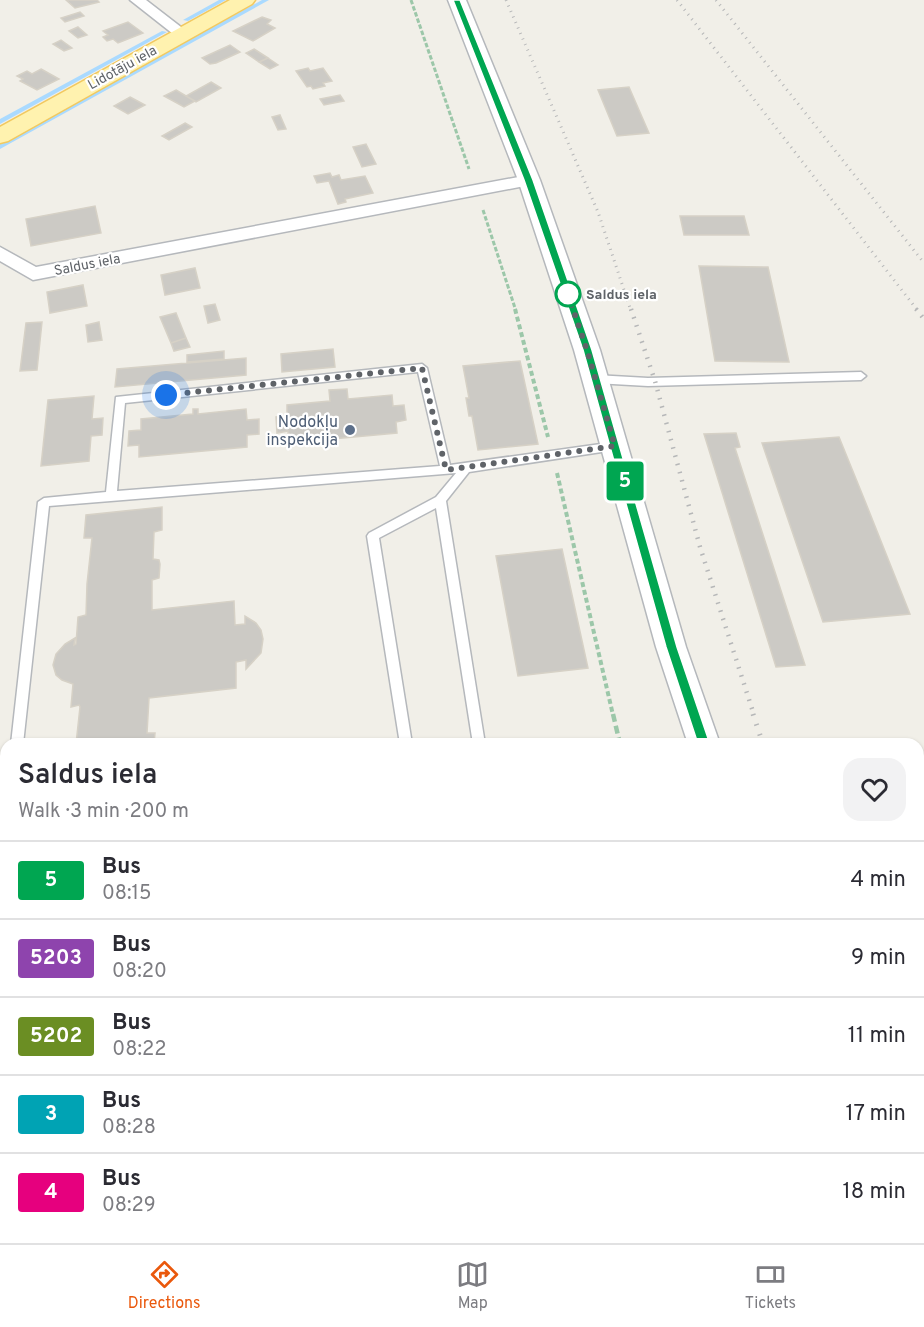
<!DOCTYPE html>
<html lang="en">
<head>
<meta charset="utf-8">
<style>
	:root { --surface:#fff; --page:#f2f2f3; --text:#2b2b33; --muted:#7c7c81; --line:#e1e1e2; --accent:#ea580c }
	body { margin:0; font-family:Overpass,sans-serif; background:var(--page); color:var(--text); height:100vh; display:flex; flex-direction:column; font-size:22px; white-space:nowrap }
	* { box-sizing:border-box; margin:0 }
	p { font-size:20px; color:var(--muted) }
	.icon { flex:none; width:33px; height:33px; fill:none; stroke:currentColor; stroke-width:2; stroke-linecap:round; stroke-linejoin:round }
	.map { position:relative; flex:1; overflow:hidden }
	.side { position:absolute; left:0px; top:738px; width:924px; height:506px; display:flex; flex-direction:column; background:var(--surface); border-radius:18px 18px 0 0; box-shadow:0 2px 4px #0004 }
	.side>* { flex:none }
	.badge { padding:0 12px; border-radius:4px; font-size:21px; line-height:39px }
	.you { position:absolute; width:30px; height:30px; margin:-15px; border:4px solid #fff; border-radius:50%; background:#1a73e8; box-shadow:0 0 0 9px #1a73e833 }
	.map>.badge { position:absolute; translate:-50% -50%; box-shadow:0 0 0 3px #fff }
	.round { display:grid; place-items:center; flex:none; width:63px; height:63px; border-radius:18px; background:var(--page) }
	.head { display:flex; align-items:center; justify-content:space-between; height:102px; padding:0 18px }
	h1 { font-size:28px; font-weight:600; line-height:45px }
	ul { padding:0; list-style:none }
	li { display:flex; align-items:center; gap:18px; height:78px; padding:0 18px; border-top:2px solid var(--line) }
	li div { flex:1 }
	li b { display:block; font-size:22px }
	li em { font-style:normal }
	li .badge { min-width:66px; font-weight:700; text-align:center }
	.tabs { display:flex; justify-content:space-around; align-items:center; height:84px; border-top:2px solid var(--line); background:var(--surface); font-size:16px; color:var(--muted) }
	.tabs a { display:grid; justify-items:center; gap:3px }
	.tabs .current { color:var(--accent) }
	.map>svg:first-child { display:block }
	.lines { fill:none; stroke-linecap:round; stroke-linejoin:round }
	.stream { fill:#aadaff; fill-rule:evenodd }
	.building { fill:#cccac5; stroke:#d6d1c6; stroke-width:1.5 }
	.service-casing { stroke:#b5b8bc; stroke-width:3 }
	.minor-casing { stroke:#b5b8bc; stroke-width:3 }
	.tertiary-casing { stroke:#b5b8bc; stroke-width:3 }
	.primary-casing { stroke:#f2c960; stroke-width:3 }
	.path-far2 { stroke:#9cc7a9; stroke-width:3; stroke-dasharray:4.5 2; stroke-linecap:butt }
	.path-far1 { stroke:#9cc7a9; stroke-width:4; stroke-dasharray:5 3; stroke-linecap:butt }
	.path { stroke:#9cc7a9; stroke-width:4.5; stroke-dasharray:8 4; stroke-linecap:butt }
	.service { fill:#fff; fill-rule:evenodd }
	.minor { fill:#fff; fill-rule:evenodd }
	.tertiary { fill:#fff; fill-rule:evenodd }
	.primary { fill:#fff2af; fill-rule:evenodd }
	.rail-far2 { stroke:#b6b7b8; stroke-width:3; stroke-dasharray:1 5; stroke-linecap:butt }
	.rail-far1 { stroke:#b6b7b8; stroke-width:4.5; stroke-dasharray:1.5 7; stroke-linecap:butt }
	.rail { stroke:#b6b7b8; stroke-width:5; stroke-dasharray:1.5 9; stroke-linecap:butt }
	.line { fill:#00a651; stroke:#fff; stroke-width:1.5 }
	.walk { stroke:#5f6368; stroke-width:6; stroke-dasharray:0 10.8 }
	.stop-dot { fill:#fff; stroke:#00a651; stroke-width:3 }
	.service-dot { fill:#5c6f8a; stroke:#fff; stroke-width:2 }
	.labels { text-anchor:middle; stroke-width:4.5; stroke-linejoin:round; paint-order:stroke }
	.far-street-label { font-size:14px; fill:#5f6368; stroke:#fff }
	.far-stop-label { font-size:14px; font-weight:bold; fill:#5f6368; stroke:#fff; text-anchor:start }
	.service-label { font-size:16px; fill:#4e5e75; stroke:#fff; text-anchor:end }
</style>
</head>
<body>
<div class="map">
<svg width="924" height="1243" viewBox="0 0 924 1243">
	<rect width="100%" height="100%" fill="#f1efe8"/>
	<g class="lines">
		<!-- stream -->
		<path class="stream" d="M219,0H226L188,21L183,20Z
			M262,0H269L0,149V144Z
			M162,31L167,32L0,124V119Z"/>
	</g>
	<!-- building -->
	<path class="building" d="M66,0H97L99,2L75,8Z
		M80,12L84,16L65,22L61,18Z
		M262,17L271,20L267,24L275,28L253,41L233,31Z
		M128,22L143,33L118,43L113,39L107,41L103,37L108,35L103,31Z
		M78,27L87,35L78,38L69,31Z
		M61,40L72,48L64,51L53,44Z
		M230,45L240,52L216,63L210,64L202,58Z
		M254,49L268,58L259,62L246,53Z
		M268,58L278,65L270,69L259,62Z
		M308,68L310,71L323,68L332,81L323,83L325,86L313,89L311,86L307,87L296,71Z
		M41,69L59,79L37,90L20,81L23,79L17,76L27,71L32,74Z
		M211,82L221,88L196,102L186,96Z
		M629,87L649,133L617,136L598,90Z
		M176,90L186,96L195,101L184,107L164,96Z
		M340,95L344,101L324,105L320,99Z
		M130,97L145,105L128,114L114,106Z
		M280,115L286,129L278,130L272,117Z
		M185,123L192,127L169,140L162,136Z
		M366,144L376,164L362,167L353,147Z
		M330,173L332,177L339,175L341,180L365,176L373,193L345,199L346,202L338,204L329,181L317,183L314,176Z
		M95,206L101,233L31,246L26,219Z
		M680,216H744L749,235H684Z
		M699,266L768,267L789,362L715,361Z
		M195,268L200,288L165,295L161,275Z
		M83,285L87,306L50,313L47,292Z
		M215,304L220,320L208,323L204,306Z
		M176,313L186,338L171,343L160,317Z
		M42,322L37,370L20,371L26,323Z
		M99,322L102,340L88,342L86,325Z
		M186,338L190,347L174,351L171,343Z
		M333,349L335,367L282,372L281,354Z
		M224,351V359L187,362V355Z
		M246,358V375L115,387L117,369Z
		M520,361L538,444L478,450L472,416H469L466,398H469L463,366Z
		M347,389L348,399L392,395L393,406L404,405L406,420L396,422L397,433L289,443L288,431L277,433L276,417L287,416V405L330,401L329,390Z
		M94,396L92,419L103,418L102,435L91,436L89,461L41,466L48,400Z
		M193,409H198V414L246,409L247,420L259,419V434L247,435V447L139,457V445L128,446L129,431L141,430V419L193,414Z
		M736,433L740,447L735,448L805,665L776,667L704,434Z
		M839,437L865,501L910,614L823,622L762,443Z
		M162,507V530L154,532L153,559L159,560L160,564L159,578L152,580V610L234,601L235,625L245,624V616L256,623L261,630L263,639L261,653L246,669V660L236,662V688L149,698L147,733H155L154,744H76L80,707L79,705L71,707L73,684L62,680L56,675L53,665L56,654L65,644L75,638L74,645L76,644L78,617L86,615L87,584L92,538H84L86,515Z
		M562,549L588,668L518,676L496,556Z
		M0,1142H6V1215H0Z"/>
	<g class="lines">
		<!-- service casing -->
		<g class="service-casing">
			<path id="service" d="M422,364L427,368L450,465L615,442L620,446L615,450L469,472L446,501L485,744H473L436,508L379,538L412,744H400L367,536L369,533L436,497L456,473L49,506L23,744H11L38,502L44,498L106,492L116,397ZM418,372L440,466L117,491L125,403Z
				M861,372L866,376L861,380L648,386L595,383L590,379L595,375L648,378Z
				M6,833V894L0,899V837Z
				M0,1035L6,1036V1052L0,1051Z"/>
		</g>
		<!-- minor casing -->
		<g class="minor-casing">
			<path id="minor" d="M130,0H146L190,34L187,37H177Z
				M529,175L535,176L538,180L535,184L33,280L0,261V247L36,267Z
				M0,1076H6V1106H0Z
				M453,1238H486L487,1243H453Z"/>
		</g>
		<!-- tertiary casing -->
		<g class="tertiary-casing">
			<path id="tertiary" d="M448,0H466L540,180L600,350L686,647L720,744H688L656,647L574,350L518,180Z
				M918,1222L924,1229V1243H887L886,1238H918Z"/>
		</g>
		<!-- primary casing -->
		<g class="primary-casing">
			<path id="primary" d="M230,0H255L252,4L8,141L0,143V127Z"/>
		</g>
		<!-- path-far2 -->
		<path class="path-far2" d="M411,0L469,169
			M483,210L516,311"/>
		<!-- path-far1 -->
		<path class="path-far1" d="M515,309L548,437
			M557,473L613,715"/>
		<!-- path -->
		<path class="path" d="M613,714L620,744
			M780,1238L783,1243"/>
		<!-- service -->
		<use href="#service" class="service"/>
		<!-- minor -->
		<use href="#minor" class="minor"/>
		<!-- tertiary -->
		<use href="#tertiary" class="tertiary"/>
		<!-- primary -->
		<use href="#primary" class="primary"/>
		<!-- rail-far2 -->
		<path class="rail-far2" d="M506,0L598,212L631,311
			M677,0L918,311
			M716,0L924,263"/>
		<!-- rail-far1 -->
		<path class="rail-far1" d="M631,309L655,381L700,547L754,715
			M916,309L924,319"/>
		<!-- rail -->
		<path class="rail" d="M753,714L763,744
			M918,1083L924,1094"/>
	</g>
	<!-- line -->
	<path class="line" d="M453,0H460L533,180L592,350L677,647L710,744L704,750L698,744L666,647L583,350L524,180Z"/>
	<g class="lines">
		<!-- walk -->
		<path class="walk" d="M166,395L422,368L446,470L615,446L587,350L565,286L568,294"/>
	</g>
	<!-- markers -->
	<circle class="stop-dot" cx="568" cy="294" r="12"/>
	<circle class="service-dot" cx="350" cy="430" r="6"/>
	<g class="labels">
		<!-- far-street labels -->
		<g class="far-street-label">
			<text transform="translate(122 67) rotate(-29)" y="5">Lidotāju iela</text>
			<text transform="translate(87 264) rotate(-11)" y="5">Saldus iela</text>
		</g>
		<!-- far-stop labels -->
		<g class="far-stop-label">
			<text x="586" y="299">Saldus iela</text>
		</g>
		<!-- service labels -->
		<g class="service-label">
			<text x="338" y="427">Nodokļu<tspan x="338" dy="18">inspekcija</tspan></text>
		</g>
	</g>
</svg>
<div class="you" style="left:166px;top:395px"></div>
<b class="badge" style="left:625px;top:481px;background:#00a651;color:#fff">5</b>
<section class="side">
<div class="head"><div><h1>Saldus iela</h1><p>Walk · 3 min · 200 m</p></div><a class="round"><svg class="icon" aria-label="heart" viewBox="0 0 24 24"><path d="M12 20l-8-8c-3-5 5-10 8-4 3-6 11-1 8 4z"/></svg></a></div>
<ul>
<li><span class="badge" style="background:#00a651;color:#fff">5</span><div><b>Bus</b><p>08:15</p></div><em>4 min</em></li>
<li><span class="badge" style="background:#8e44ad;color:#fff">5203</span><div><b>Bus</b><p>08:20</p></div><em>9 min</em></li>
<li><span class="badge" style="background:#6b8e23;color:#fff">5202</span><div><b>Bus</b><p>08:22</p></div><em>11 min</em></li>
<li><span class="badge" style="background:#00a3b4;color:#fff">3</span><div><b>Bus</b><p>08:28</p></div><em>17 min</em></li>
<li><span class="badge" style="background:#e6007e;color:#fff">4</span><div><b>Bus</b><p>08:29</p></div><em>18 min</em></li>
</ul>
</section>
</div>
<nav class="tabs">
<a class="current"><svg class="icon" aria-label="directions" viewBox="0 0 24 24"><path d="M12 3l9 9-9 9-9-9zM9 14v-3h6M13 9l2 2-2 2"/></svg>Directions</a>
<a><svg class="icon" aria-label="map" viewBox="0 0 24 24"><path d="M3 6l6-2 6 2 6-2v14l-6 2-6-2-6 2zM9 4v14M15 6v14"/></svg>Map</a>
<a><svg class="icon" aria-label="tickets" viewBox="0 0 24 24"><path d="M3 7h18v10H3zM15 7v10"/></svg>Tickets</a>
</nav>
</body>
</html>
